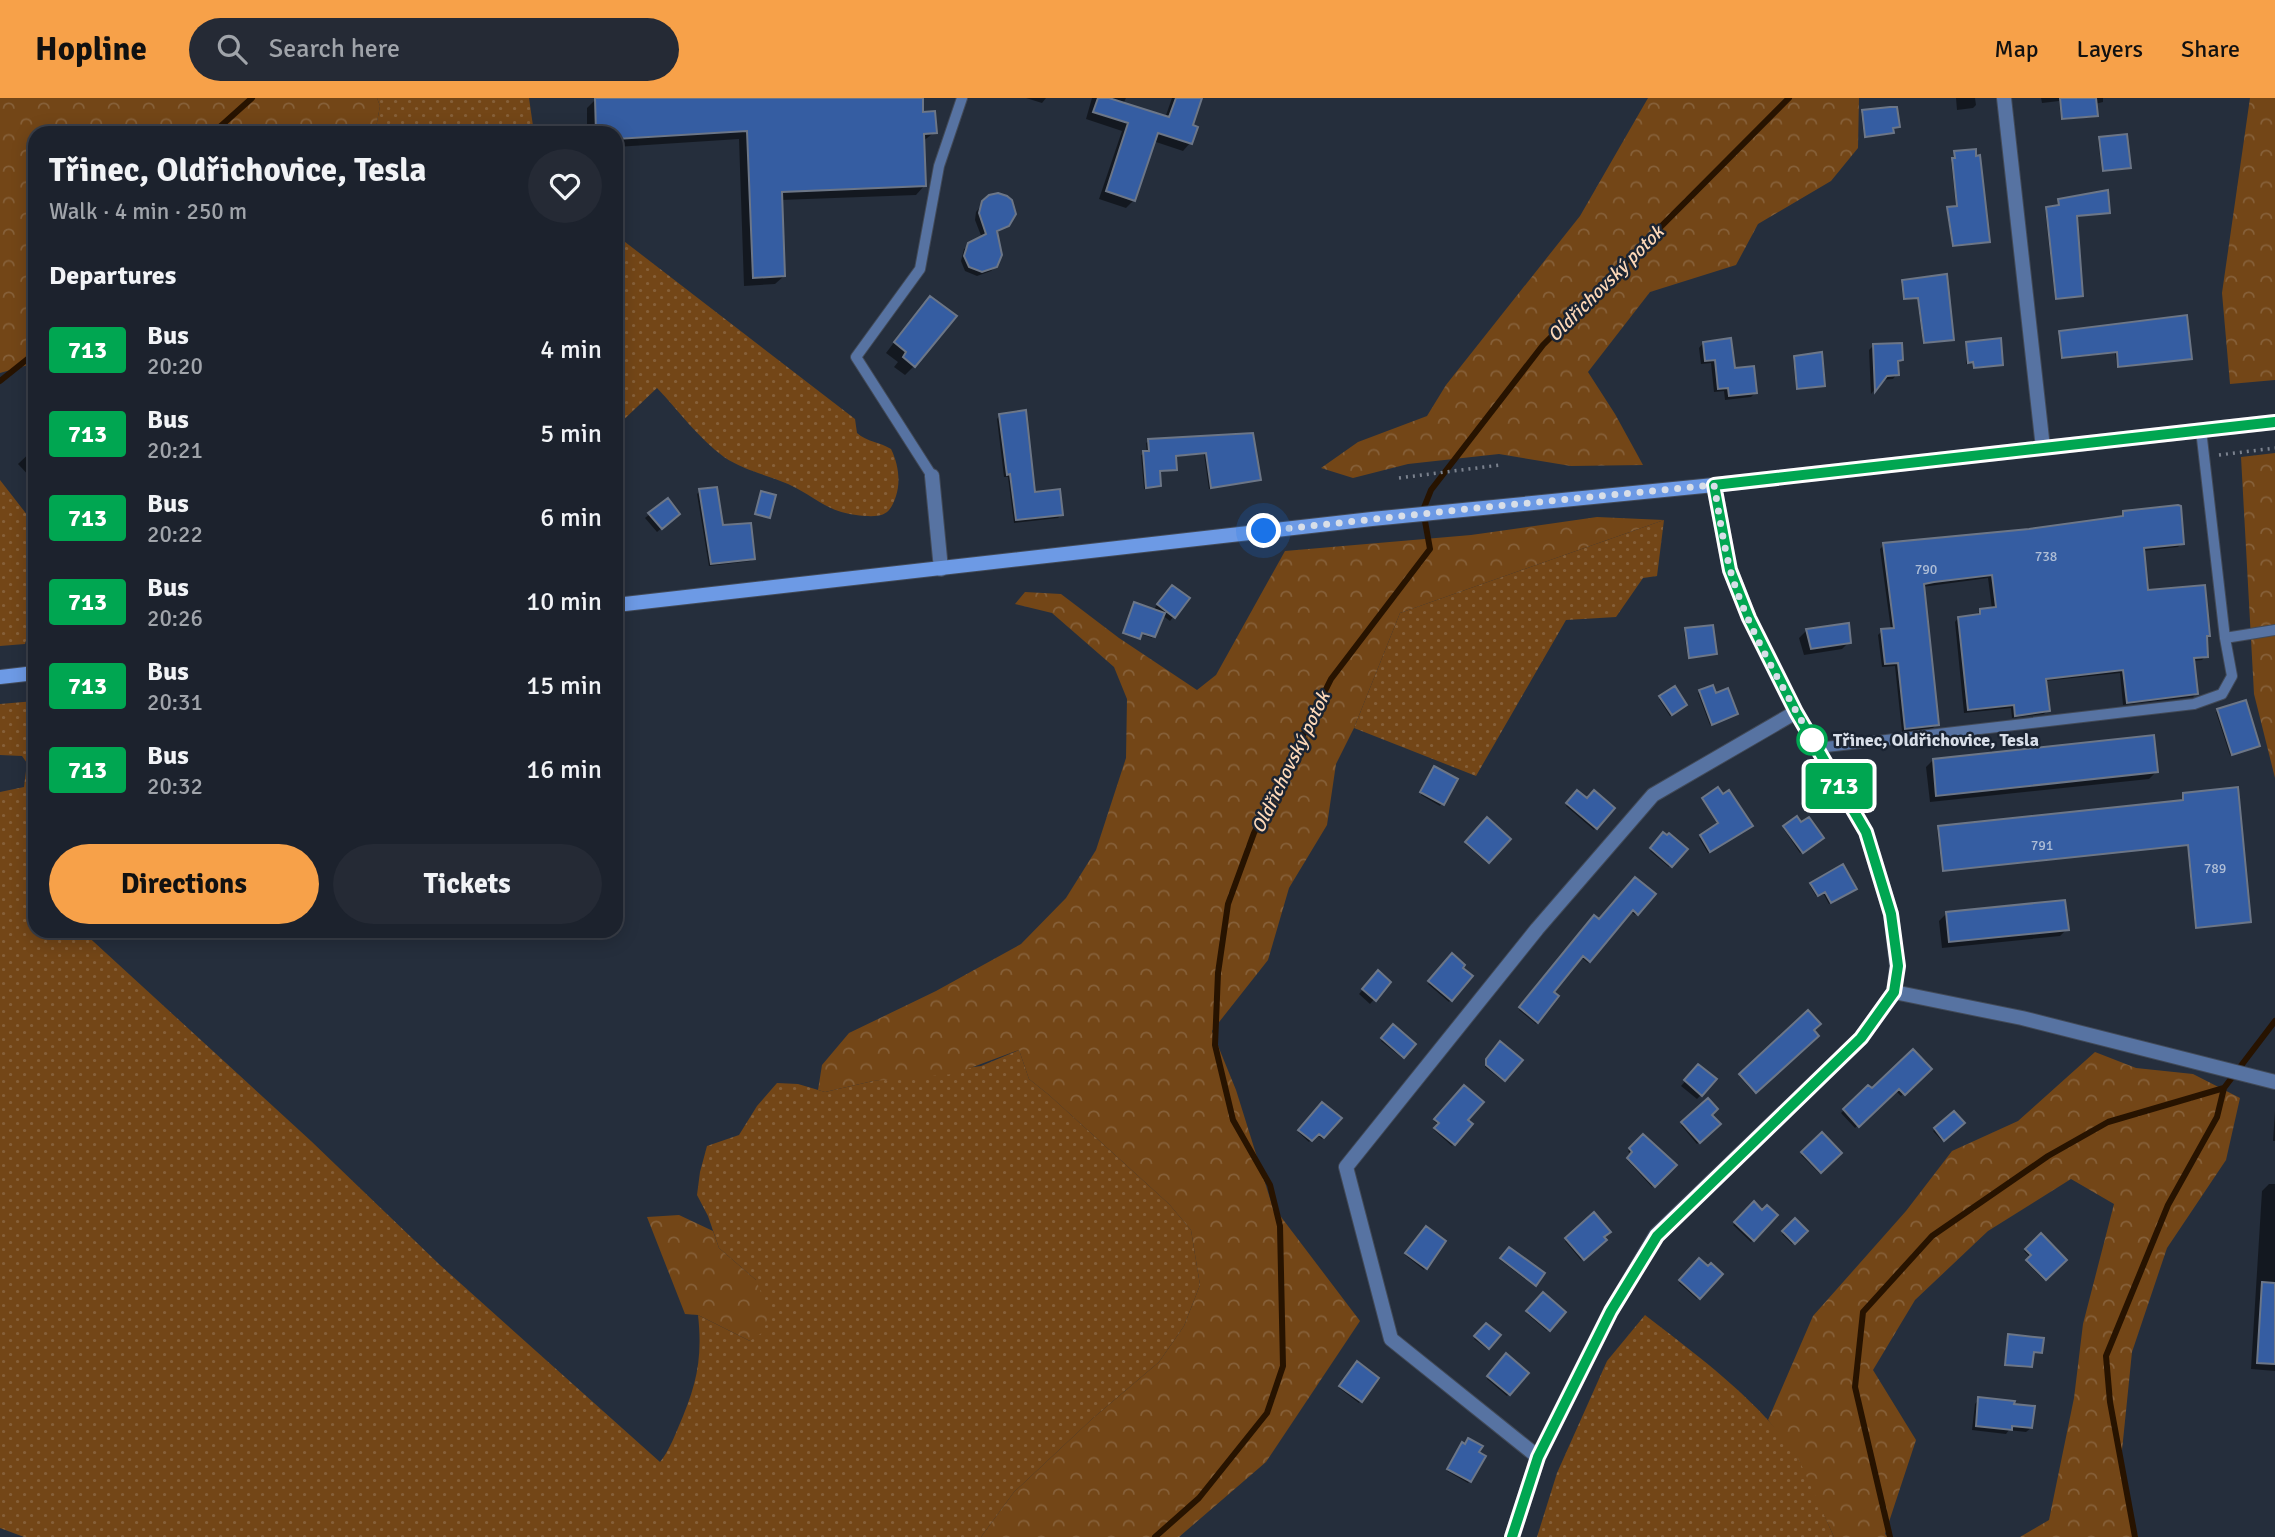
<!DOCTYPE html>
<html lang="en">
<head>
<meta charset="utf-8">
<style>
	:root { --surface:#1c222d; --page:#252a35; --text:#f1f3f6; --muted:#a0a4aa; --line:#3a3f49; --accent:#f7a149 }
	body { margin:0; font-family:Signika,sans-serif; background:var(--page); color:var(--text); height:100vh; display:flex; flex-direction:column; font-size:26px; white-space:nowrap }
	* { box-sizing:border-box; margin:0 }
	p { font-size:23px; color:var(--muted) }
	.icon { flex:none; width:38px; height:38px; fill:none; stroke:currentColor; stroke-width:2; stroke-linecap:round; stroke-linejoin:round }
	.map { position:relative; flex:1; overflow:hidden }
	.sheet { position:absolute; left:28px; top:28px; width:595px; height:812px; display:flex; flex-direction:column; background:var(--surface); border-radius:21px; box-shadow:0 4px 18px #0003,0 0 0 2px var(--line) }
	.sheet>* { flex:none }
	.badge { padding:0 14px; border-radius:5px; font-size:24px; line-height:46px }
	.you { position:absolute; width:35px; height:35px; margin:-18px; border:5px solid #fff; border-radius:50%; background:#1a73e8; box-shadow:0 0 0 10px #1a73e833 }
	.map>.badge { position:absolute; translate:-50% -50%; box-shadow:0 0 0 4px #fff }
	h2 { padding:0 21px; font-size:26px; line-height:63px }
	.round { display:grid; place-items:center; flex:none; width:74px; height:74px; border-radius:37px; background:var(--page) }
	.summary { display:flex; align-items:center; justify-content:space-between; height:119px; padding:0 21px }
	h1 { font-size:33px; font-weight:800; line-height:52px }
	.primary-button { display:flex; gap:14px; margin-top:auto; padding:14px 21px }
	.primary-button a { flex:1; height:80px; border-radius:42px; background:var(--accent); color:#111; font-size:28px; font-weight:800; line-height:80px; text-align:center }
	.primary-button a+a { background:var(--page); color:var(--text) }
	ul { padding:0; list-style:none }
	li { display:flex; align-items:center; gap:21px; height:84px; padding:0 21px }
	li div { flex:1 }
	li b { display:block; font-size:26px }
	li em { font-style:normal }
	li .badge { min-width:77px; font-weight:700; text-align:center }
	header { display:flex; align-items:center; gap:42px; box-sizing:border-box; height:98px; padding:0 35px; background:var(--accent); color:#111 }
	header strong { font-size:33px }
	nav { display:flex; gap:38px; margin-inline-start:auto; font-size:24px }
	.search { width:490px; height:63px; background:var(--page); display:flex; align-items:center; gap:18px; box-sizing:border-box; padding:0 24px; border-radius:38px; color:var(--muted); font-size:26px }
	.map>svg:first-child { display:block }
	.grass { fill:url(#grass-dots) }
	.forest { fill:url(#forest-crowns) }
	.shadow { fill:#0007 }
	.lines { fill:none; stroke-linecap:round; stroke-linejoin:round }
	.stream { stroke:#271300; stroke-width:6 }
	.building { fill:#355da2; stroke:#6c7687; stroke-width:2 }
	.service-casing { stroke:#424a58; stroke-width:12 }
	.minor-casing { stroke:#424a58; stroke-width:16 }
	.tertiary-casing { stroke:#424a58; stroke-width:16 }
	.secondary-casing { stroke:#424a58; stroke-width:16 }
	.path { stroke:#7b828e; stroke-width:3.5; stroke-dasharray:2 5; stroke-linecap:butt }
	.service { stroke:#5773a2; stroke-width:10 }
	.minor { stroke:#5773a2; stroke-width:14 }
	.tertiary { stroke:#5773a2; stroke-width:14 }
	.secondary { stroke:#6d9ae5; stroke-width:14 }
	.line-casing { stroke:#fff; stroke-width:16 }
	.line { stroke:#00a651; stroke-width:10 }
	.walk { stroke:#d8dee8; stroke-width:7; stroke-dasharray:0 12.6 }
	.stop-dot { fill:#fff; stroke:#00a651; stroke-width:3.5 }
	.labels { text-anchor:middle; stroke-width:5; stroke-linejoin:round; paint-order:stroke }
	.number-label { font-size:14px; fill:#afbed6 }
	.stop-label { font-size:18px; font-weight:bold; fill:#d8dee8; stroke:#1b2432; text-anchor:start }
	.water-label { font-size:19px; font-style:italic; fill:#fdd8b8; stroke:#1b2432 }
</style>
</head>
<body>
<header>
<strong>Hopline</strong>
<div class="search"><svg class="icon" aria-label="search" viewBox="0 0 24 24"><circle cx="10" cy="10" r="6"/><path d="M15 15l6 6"/></svg>Search here</div>
<nav><a>Map</a><a>Layers</a><a>Share</a></nav>
</header>
<div class="map">
<svg width="2275" height="1439" viewBox="0 0 2275 1439">
	<defs>
		<pattern id="grass-dots" width="8" height="8" patternUnits="userSpaceOnUse" patternTransform="scale(1.75)"><rect width="8" height="8" fill="#734617"/><path d="M2 2h.1M6 6h.1" fill="none" stroke="#866039" stroke-width="1.8" stroke-linecap="round"/></pattern>
		<pattern id="forest-crowns" width="20" height="18" patternUnits="userSpaceOnUse" patternTransform="scale(1.75)"><rect width="20" height="18" fill="#734617"/><path d="M2 6a3 3 0 1 1 6 0M12 15a3 3 0 1 1 6 0" fill="none" stroke="#866039"/></pattern>
	</defs>
	<rect width="100%" height="100%" fill="#252e3c"/>
	<!-- grass -->
	<path class="grass" d="M377,0H529L534,35H375L380,8Z
		M616,137L855,321L857,335C867,344 880,344 891,351C898,365 901,383 896,398C890,416 884,419 865,418C826,415 820,401 788,386C767,377 743,372 724,359C699,341 679,313 657,290L616,329Z
		M0,382L28,418L35,433V503L30,506C25,520 30,531 25,546L0,548Z
		M1664,422L1657,478L1643,480L1616,519L1566,522L1476,678L1354,630L1400,515Z
		M35,603V833H82L311,1043L440,1167L660,1364C668,1354 673,1342 678,1330C696,1289 703,1262 698,1217L750,1243L756,1182L719,1150L708,1118L697,1097L700,1074L707,1048L739,1037L757,1008L777,985L798,986L825,994L873,983L981,968L1019,952L1029,981L1049,997L1169,1106L1191,1132L1200,1187L1184,1228L1159,1264L1092,1321L1014,1394L981,1439H24L0,1430V694L24,689L27,665L22,658L0,657V606Z
		M1645,1217C1699,1259 1759,1302 1798,1360C1813,1383 1822,1414 1834,1439H1537L1557,1375L1607,1263Z"/>
	<!-- forest -->
	<path class="forest" d="M0,0H377L380,8L375,35H35V265L0,275Z
		M1648,0H1859L1858,50L1831,83L1758,126L1736,167L1650,194L1588,274L1615,316L1643,367L1571,368L1499,356L1408,366L1353,380L1321,370L1358,344L1427,318L1446,287L1580,118Z
		M2250,0H2275V282L2230,286L2222,195Z
		M2275,355V680L2254,596L2241,359Z
		M1597,419L1664,422L1400,515L1354,630L1336,666L1327,727L1289,790L1268,862L1212,933L1236,992L1272,1107L1360,1223L1266,1364L1179,1439H981L1014,1394L1092,1321L1159,1264L1184,1228L1200,1187L1191,1132L1169,1106L1049,997L1029,981L1019,952L954,976L873,983L825,994L818,992L822,967L849,935L936,893L1021,846L1066,800L1096,752L1126,660L1127,601L1114,569L1052,515L1015,506L1025,494L1061,496L1119,540L1197,592L1216,577L1285,453L1471,437Z
		M2095,954L2136,970L2193,976L2240,1000L2226,1062L2167,1150L2132,1254L2120,1372L2138,1439H2020L2049,1422L2074,1300L2083,1226L2114,1106L2071,1081L1988,1133L1915,1202L1873,1272L1916,1342L1885,1436L1888,1439H1834L1799,1362L1768,1322L1813,1218L1906,1113L1952,1053L2018,1023Z
		M679,1117L713,1133L719,1150L756,1182L769,1215L763,1234L750,1243L698,1217L685,1216L647,1119Z"/>
	<!-- shadow -->
	<path class="shadow" d="M611,0H921L922,15L935,34L923,43L924,88L916,97L780,102L784,178L775,186L744,188L739,41L616,49V35H587V10L596,1Z
		M1026,0H1046L1042,5Z
		M1092,0H1126L1123,6L1165,20L1172,0H1201L1191,28L1190,45L1183,53L1153,43L1134,102L1126,110L1099,101L1122,33L1086,21Z
		M1956,0H1975L1976,7L1973,10L1957,12Z
		M2041,0H2103V4L2095,6L2094,19L2061,22L2059,3L2042,5Z
		M1863,14L1898,28L1891,31L1890,36L1864,40L1861,15Z
		M2100,40L2129,69L2128,71L2102,74L2098,42Z
		M1955,55L1989,143L1987,145L1952,149L1947,112L1956,109L1951,64Z
		M2059,102L2108,114L2075,119L2081,197L2055,202L2045,112L2058,109Z
		M984,104L1009,126L995,135L996,168L991,173L977,178L965,173L961,163L964,151L982,140L975,122L976,114Z
		M1945,178L1952,242L1923,246L1917,200L1903,202L1901,185Z
		M921,209L914,268L905,277L894,269L898,264L886,255Z
		M2060,235L2190,260L2117,270L2115,255L2061,261L2058,237Z
		M1703,245L1755,295L1751,299L1725,302L1724,293L1714,294L1711,265L1701,266L1699,250Z
		M1967,246L2002,266L1973,271L1972,265L1966,266Z
		M1873,248L1901,262L1897,266V276L1893,281L1882,282L1871,296L1869,252Z
		M1794,259L1823,287L1821,289L1796,292L1793,261Z
		M1000,317L1034,395L1061,417L1058,420L1014,425L1008,379H1004L997,321Z
		M1196,339L1259,382L1209,391L1204,356L1174,359L1176,371L1158,375L1159,388L1144,391L1141,357L1147,355L1146,345L1149,343Z
		M35,350V381L33,382L18,366Z
		M700,393L721,429L753,460L751,463L709,468L697,396Z
		M2123,414L2182,445L2178,449L2142,453L2147,494L2208,537L2205,541L2206,558L2202,562L2193,563L2197,595L2193,599L2123,607L2120,575L2045,583L2048,612L2044,616L2012,620L2011,610L1964,615L1955,524L1958,520L1977,516L1981,512L1992,511L1988,480L1922,489L1937,626L1933,630L1902,634L1895,568L1882,569L1878,537L1882,533L1891,532L1880,451L1884,447L2029,433L2120,421Z
		M650,416L674,420L657,434L645,420Z
		M1168,494L1174,518L1170,523L1162,517L1152,540L1140,536L1137,541L1123,536L1133,508L1153,512Z
		M1847,527L1849,544L1842,551L1804,557L1799,540L1806,533Z
		M1685,532L1715,555L1688,561L1684,534Z
		M1712,589L1715,597L1736,616L1710,627L1698,595Z
		M1660,600L1684,609L1670,618L1659,601Z
		M2218,613L2256,649L2230,657L2216,614Z
		M1933,662L2156,674L2149,681L1930,704L1926,669Z
		M1433,672L1456,682L1440,708L1421,697Z
		M1577,694L1587,702L1612,710L1594,732L1566,708Z
		M2183,696L2249,823L2248,825L2195,830L2187,747L1942,773L1937,732L1939,730L2182,704Z
		M1703,701L1749,730L1708,755L1699,740L1718,727L1702,702Z
		M1487,722L1509,741L1487,765L1465,746Z
		M1784,729L1821,742L1800,755L1783,730Z
		M1664,737L1685,751L1669,769L1650,753Z
		M1811,786L1853,792L1829,806L1823,795L1816,798L1810,788Z
		M1653,796L1635,817L1630,813L1588,865L1581,859L1551,894L1557,899L1536,926L1519,912L1592,821L1599,824Z
		M1946,816L2067,831L2060,838L1942,850L1939,823Z
		M1452,857L1460,870L1470,879L1449,904L1428,886Z
		M1374,879L1389,884L1370,906L1359,896Z
		M1808,914L1812,932L1817,938L1754,995L1739,978Z
		M1393,928L1414,946L1402,960L1381,943Z
		M1500,946L1520,963L1503,983L1485,969V964Z
		M1699,968L1701,997L1697,1001L1681,988Z
		M1929,971L1901,998L1895,992L1855,1030L1841,1015L1868,989L1872,993Z
		M1464,989L1465,1023L1470,1027L1452,1048L1434,1032L1438,1027L1434,1023Z
		M1708,1002L1710,1017L1719,1026L1697,1046L1681,1027Z
		M1322,1006L1339,1020L1322,1041L1316,1036L1309,1044L1298,1034Z
		M2275,1013V1043H2273Z
		M1954,1015L1962,1025L1942,1043L1933,1033Z
		M1822,1037L1840,1055L1819,1075L1801,1057Z
		M1643,1039L1674,1067L1652,1089L1627,1062L1632,1057L1628,1053Z
		M2269,1086H2275V1273L2251,1271L2262,1093Z
		M1754,1106L1762,1114L1776,1117L1751,1144L1733,1127Z
		M1594,1117L1604,1142L1581,1162L1565,1143Z
		M1795,1123L1806,1133L1792,1146L1782,1136Z
		M1426,1130L1444,1143L1424,1172L1405,1157Z
		M2041,1137L2065,1162L2044,1182L2026,1164L2030,1159L2024,1153Z
		M1509,1151L1543,1176L1534,1188L1500,1162Z
		M1699,1162L1720,1176L1697,1201L1679,1185Z
		M1543,1196L1564,1214L1547,1233L1526,1215Z
		M1486,1227L1498,1238L1487,1251L1474,1241Z
		M2009,1238L2040,1254L2032,1255L2029,1270L2004,1268Z
		M1506,1258L1527,1275L1507,1298L1487,1281Z
		M1357,1266L1377,1281L1359,1305L1339,1290Z
		M1979,1301L2013,1308L2031,1330L2026,1334L2009,1332L2006,1336L1972,1332L1975,1306Z
		M1460,1348L1470,1383L1468,1385L1447,1373Z"/>
	<g class="lines">
		<!-- stream -->
		<path class="stream" d="M213,35L252,0
			M0,283L35,255
			M1155,1439L1199,1400L1267,1315L1283,1268L1280,1128L1270,1087L1233,1022L1215,947L1218,875L1228,806L1254,735L1331,581L1430,451L1423,412L1431,392L1543,247L1789,0
			M1890,1439L1855,1289L1863,1214L1932,1138L2048,1058L2108,1024L2224,990
			M2135,1439L2110,1304L2106,1258L2168,1107L2217,1019L2224,990L2275,923"/>
	</g>
	<!-- building -->
	<path class="building" d="M595,0H923V14L935,13L937,35L924,36L926,88L782,94L785,178L753,180L747,33L616,41V35H596Z
		M1098,0H1109L1169,19L1176,0H1202L1193,27L1198,29L1192,46L1158,35L1135,103L1106,93L1128,25L1093,14Z
		M2060,0H2096L2098,18L2062,21Z
		M1890,9H1897L1900,29L1893,30L1894,35L1865,39L1862,12Z
		M2127,36L2131,70L2103,73L2099,39Z
		M1976,51V58L1980,57L1990,144L1953,148L1947,109L1957,108L1952,60H1955L1954,53Z
		M2108,92L2110,115L2077,118L2083,198L2056,201L2046,109L2059,107L2058,101Z
		M998,95L1007,98L1012,102L1016,116L1009,128L997,133L1002,157L997,169L982,174L969,169L964,158L968,145L986,136L979,115L982,103L989,97Z
		M1947,176L1954,242L1924,245L1918,200L1904,201L1902,182Z
		M930,198L957,218L915,269L903,259L906,254L894,244Z
		M2187,217L2192,261L2118,269L2117,254L2062,260L2059,233Z
		M1731,240L1735,270L1754,268L1757,295L1729,298L1728,290L1718,291L1715,262L1705,263L1703,244Z
		M2001,240L2003,267L1974,270L1973,264L1968,265L1966,244Z
		M1902,245L1903,262L1898,263L1899,277L1887,278L1875,294L1873,246Z
		M1822,254L1825,288L1797,291L1794,258Z
		M1026,312L1035,394L1060,391L1063,417L1016,422L1010,376L1007,377L999,316Z
		M1253,335L1261,382L1211,390L1206,355L1176,358L1177,372L1160,373L1161,388L1146,390L1143,353H1149L1148,341Z
		M717,389L723,427L751,425L755,461L711,466L699,391Z
		M761,393L776,397L770,420L755,416Z
		M668,400L680,416L662,431L648,415Z
		M2178,407L2181,408L2184,446L2144,450L2148,492L2205,487L2210,538H2207L2208,559L2194,560L2198,596L2127,605L2123,572L2046,581L2050,613L2015,618L2014,607L1968,612L1958,519L1980,516V511L1996,509L1992,477L1934,484L1924,486L1939,627L1905,631L1898,565L1885,566L1881,531L1894,530L1883,445L2029,431L2123,418V413Z
		M1172,487L1190,500L1175,520L1157,506Z
		M1134,504L1165,515L1155,539L1142,535L1140,541L1123,535Z
		M1849,525L1851,545L1811,551L1806,531Z
		M1713,527L1717,556L1689,560L1685,530Z
		M1713,587L1716,595L1728,590L1738,616L1712,627L1699,592Z
		M1675,588L1687,607L1672,617L1659,598Z
		M2246,602L2260,648L2232,657L2217,611Z
		M2154,637L2158,674L1936,698L1933,661Z
		M1434,668L1458,681L1444,707L1420,694Z
		M1718,689L1723,696L1729,692L1753,728L1710,754L1700,737L1718,725L1702,700Z
		M2238,689L2251,824L2196,830L2188,747L1943,773L1938,728L2183,702V695Z
		M1577,692L1587,700L1594,692L1615,710L1597,731L1566,705Z
		M1797,718L1801,724L1809,719L1824,740L1803,755L1783,728Z
		M1487,719L1511,741L1489,765L1465,744Z
		M1663,734L1667,737L1669,735L1688,751L1672,769L1650,750Z
		M1843,766L1857,791L1831,805L1825,794L1818,798L1810,785Z
		M1635,779L1656,796L1638,817L1633,812L1590,864L1583,858L1554,894L1559,898L1538,925L1519,909L1594,817L1599,821Z
		M2065,802L2069,832L1949,844L1946,814Z
		M1452,855L1465,867L1463,870L1473,878L1452,903L1428,883Z
		M1378,872L1391,884L1376,903L1362,891Z
		M1808,912L1821,926L1814,932L1819,938L1756,995L1739,976Z
		M1393,926L1416,946L1404,960L1381,940Z
		M1500,943L1523,962L1505,983L1486,967V961Z
		M1913,951L1932,971L1905,997L1899,991L1859,1029L1843,1011L1868,987L1872,990Z
		M1698,966L1717,981L1702,998L1684,982Z
		M1464,987L1484,1004L1468,1022L1473,1026L1455,1047L1434,1030L1439,1025L1434,1021Z
		M1708,1000L1718,1011L1712,1017L1721,1026L1700,1045L1681,1024Z
		M1322,1004L1342,1020L1324,1040L1319,1036L1312,1043L1298,1032Z
		M1954,1013L1965,1025L1944,1043L1934,1030Z
		M1822,1034L1842,1055L1821,1075L1801,1054Z
		M1643,1036L1677,1067L1655,1089L1627,1060L1632,1054L1629,1050Z
		M1754,1103L1762,1112L1767,1107L1778,1117L1754,1143L1734,1124Z
		M1594,1114L1611,1134L1604,1139L1607,1142L1584,1162L1565,1140Z
		M1795,1120L1808,1133L1795,1146L1782,1133Z
		M1426,1128L1446,1143L1427,1171L1405,1155Z
		M2041,1135L2067,1162L2046,1182L2026,1162L2031,1157L2025,1151Z
		M1509,1149L1545,1175L1536,1188L1500,1160Z
		M1699,1160L1708,1168L1711,1165L1723,1176L1700,1201L1679,1182Z
		M2262,1184L2275,1185V1266L2257,1265Z
		M1543,1194L1566,1214L1550,1233L1526,1213Z
		M1486,1225L1501,1237L1489,1251L1474,1238Z
		M2008,1236L2044,1240L2042,1255L2034,1254L2032,1269L2005,1267Z
		M1506,1255L1529,1275L1510,1297L1487,1278Z
		M1357,1263L1379,1280L1362,1304L1339,1288Z
		M1978,1299L2015,1303L2014,1306L2035,1308L2032,1330L2012,1328V1332L1976,1328Z
		M1468,1340L1483,1348L1479,1354L1486,1358L1471,1384L1447,1371L1462,1344L1465,1346Z"/>
	<g class="lines">
		<!-- service casing -->
		<g class="service-casing">
			<path id="service" d="M932,378L856,259L920,171L939,68L962,0
				M2225,540L2275,532
				M1817,650L2194,606L2222,596L2232,578L2225,540L2201,332"/>
		</g>
		<!-- minor casing -->
		<g class="minor-casing">
			<path id="minor" d="M2004,0L2043,350
				M932,378L941,471
				M1894,894L2022,920L2275,984
				M1538,1359L1391,1241L1346,1069L1537,831L1653,697L1796,614"/>
		</g>
		<!-- tertiary casing -->
		<g class="tertiary-casing">
			<path id="tertiary" d="M1512,1439L1538,1359L1611,1213L1656,1137L1861,940L1894,894L1897,868L1891,816L1866,734L1796,614L1749,520L1730,472L1714,387"/>
		</g>
		<!-- secondary casing -->
		<g class="secondary-casing">
			<path id="secondary" d="M616,507L1372,421L1714,387L2275,324
				M0,579L35,575"/>
		</g>
		<!-- path -->
		<path class="path" d="M2219,357L2275,350
			M1399,380L1500,367"/>
		<!-- service -->
		<use href="#service" class="service"/>
		<!-- minor -->
		<use href="#minor" class="minor"/>
		<!-- tertiary -->
		<use href="#tertiary" class="tertiary"/>
		<!-- secondary -->
		<use href="#secondary" class="secondary"/>
	</g>
	<g class="lines">
		<!-- line casing -->
		<g class="line-casing">
			<path id="line" d="M1512,1439L1538,1359L1611,1213L1657,1138L1861,940L1894,894L1898,868L1891,816L1866,734L1796,614L1749,520L1730,472L1714,387L2275,324"/>
		</g>
		<!-- line -->
		<use href="#line" class="line"/>
		<!-- walk -->
		<path class="walk" d="M1264,433L1477,410L1714,387C1719,415 1723,444 1730,471C1745,528 1788,598 1817,650L1812,642"/>
	</g>
	<!-- markers -->
	<circle class="stop-dot" cx="1812" cy="642" r="14"/>
	<g class="labels">
		<!-- number labels -->
		<g class="number-label">
			<text x="2046" y="463">738</text>
			<text x="1926" y="476">790</text>
			<text x="2042" y="752">791</text>
			<text x="2215" y="775">789</text>
		</g>
		<!-- stop labels -->
		<g class="stop-label">
			<text x="1833" y="648">Třinec, Oldřichovice, Tesla</text>
		</g>
		<!-- water labels -->
		<g class="water-label">
			<text transform="translate(1605 185) rotate(-45)" y="7">Oldřichovský potok</text>
			<text transform="translate(1290 664) rotate(-64)" y="7">Oldřichovský potok</text>
		</g>
	</g>
</svg>
<div class="you" style="left:1264px;top:433px"></div>
<b class="badge" style="left:1839px;top:688px;background:#00a651;color:#fff">713</b>
<section class="sheet">
<div class="summary"><div><h1>Třinec, Oldřichovice, Tesla</h1><p>Walk · 4 min · 250 m</p></div><a class="round"><svg class="icon" aria-label="heart" viewBox="0 0 24 24"><path d="M12 20l-8-8c-3-5 5-10 8-4 3-6 11-1 8 4z"/></svg></a></div>
<h2>Departures</h2>
<ul>
<li><span class="badge" style="background:#00a651;color:#fff">713</span><div><b>Bus</b><p>20:20</p></div><em>4 min</em></li>
<li><span class="badge" style="background:#00a651;color:#fff">713</span><div><b>Bus</b><p>20:21</p></div><em>5 min</em></li>
<li><span class="badge" style="background:#00a651;color:#fff">713</span><div><b>Bus</b><p>20:22</p></div><em>6 min</em></li>
<li><span class="badge" style="background:#00a651;color:#fff">713</span><div><b>Bus</b><p>20:26</p></div><em>10 min</em></li>
<li><span class="badge" style="background:#00a651;color:#fff">713</span><div><b>Bus</b><p>20:31</p></div><em>15 min</em></li>
<li><span class="badge" style="background:#00a651;color:#fff">713</span><div><b>Bus</b><p>20:32</p></div><em>16 min</em></li>
</ul>
<div class="primary-button"><a>Directions</a><a>Tickets</a></div>
</section>
</div>
</body>
</html>
